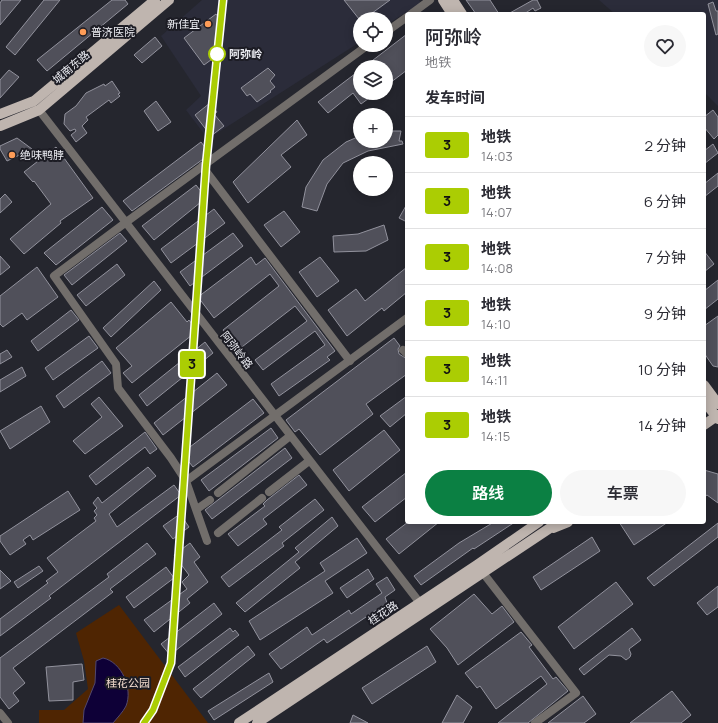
<!DOCTYPE html>
<html lang="zh">
<head>
<meta charset="utf-8">
<style>
	:root { --surface:#fff; --page:#f7f7f7; --text:#2b2b33; --muted:#7c7c81; --line:#e1e1e2; --accent:#0b8043 }
	body { margin:0; font-family:Manrope,"Noto Sans SC",sans-serif; background:var(--page); color:var(--text); height:100vh; display:flex; flex-direction:column; font-size:15px; white-space:nowrap }
	* { box-sizing:border-box; margin:0 }
	p { font-size:13px; color:var(--muted) }
	.icon { flex:none; width:22px; height:22px; fill:none; stroke:currentColor; stroke-width:2; stroke-linecap:round; stroke-linejoin:round }
	.map { position:relative; flex:1; overflow:hidden }
	.panel { position:absolute; left:405px; top:12px; width:301px; height:512px; display:flex; flex-direction:column; background:var(--surface); border-radius:4px; box-shadow:0 2px 10px #0003 }
	.panel>* { flex:none }
	.badge { padding:0 8px; border-radius:3px; font-size:14px; line-height:26px }
	.controls { position:absolute; left:353px; top:12px; display:grid; gap:8px }
	.controls a { display:grid; place-items:center; width:40px; height:40px; border-radius:50%; background:var(--surface); box-shadow:0 2px 10px #0003; font-size:20px }
	.map>.badge { position:absolute; translate:-50% -50%; box-shadow:0 0 0 2px #fff }
	h2 { padding:0 20px; font-size:15px; line-height:36px }
	.round { display:grid; place-items:center; flex:none; width:42px; height:42px; border-radius:21px; background:var(--page) }
	.head { display:flex; align-items:center; justify-content:space-between; height:68px; padding:0 20px }
	h1 { font-size:19px; font-weight:600; line-height:30px }
	.cta { display:flex; gap:8px; margin-top:auto; padding:8px 20px }
	.cta a { flex:1; height:46px; border-radius:24px; background:var(--accent); color:#fff; font-size:16px; font-weight:600; line-height:46px; text-align:center }
	.cta a+a { background:var(--page); color:var(--text) }
	ul { padding:0; list-style:none }
	li { display:flex; align-items:center; gap:12px; height:56px; padding:0 20px; border-top:1px solid var(--line) }
	li div { flex:1 }
	li b { display:block; font-size:15px }
	li em { font-style:normal }
	li .badge { min-width:44px; font-weight:700; text-align:center }
	.map>svg:first-child { display:block }
	.built { fill:#2b2c3a }
	.green { fill:#4f2502 }
	.water { fill:#0e0037; stroke:#51476f }
	.building { fill:#50505a; stroke:#92929d }
	.lines { fill:none; stroke-linecap:round; stroke-linejoin:round }
	.minor { stroke:#726e6b; stroke-width:8 }
	.major { stroke:#bfb5af; stroke-width:10 }
	.line-casing { stroke:#fff; stroke-width:9 }
	.line { stroke:#abcd03; stroke-width:6 }
	.poi-dot { fill:#fe9c57; stroke:#1c1c24; stroke-width:1.5 }
	.stop-dot { fill:#fff; stroke:#abcd03; stroke-width:2 }
	.labels { text-anchor:middle; stroke-width:4; stroke-linejoin:round; paint-order:stroke }
	.poi-label { font-size:11px; fill:#ecedf3; stroke:#1c1c24; text-anchor:start }
	.stop-label { font-size:11px; font-weight:bold; fill:#ecedf3; stroke:#1c1c24; text-anchor:start }
	.street-label { font-size:11px; fill:#ecedf3; stroke:#1c1c24 }
	.park-label { font-size:11px; fill:#f4ddcf; stroke:#1c1c24 }
</style>
</head>
<body>
<div class="map">
<svg width="718" height="723" viewBox="0 0 718 723">
	<rect width="100%" height="100%" fill="#25262e"/>
	<!-- built -->
	<path class="built" d="M202,0H419L421,3L386,25V19H360V42L208,139L186,110L201,96L161,36Z
		M599,0H718V106L704,92V14H615Z"/>
	<!-- green -->
	<path class="green" d="M119,605L208,723H39V710H64L88,689L84,661L76,633Z"/>
	<!-- water -->
	<path class="water" d="M103,658C122,662 133,689 126,706C123,712 117,718 113,723H83L84,710L95,683L96,661Z"/>
	<!-- building -->
	<path class="building" d="M2,0H21L0,25V3Z
		M44,0H60L15,55L6,47Z
		M112,0H125L128,4L47,71L37,60Z
		M344,0H390L364,19H359Z
		M466,0H490L499,14H476Z
		M533,0H537L541,8L535,11L533,8L524,14H508Z
		M713,2L716,11H718V34L716,35L708,4Z
		M216,14L222,22L219,54L204,65L184,38Z
		M407,34V70L386,86V67H364Z
		M155,37L162,46L142,63L134,55Z
		M268,68L275,75L270,81L275,87L270,91L271,92L257,102L250,94L247,96L241,88Z
		M9,70L19,77L0,98V80Z
		M360,70V93H376L361,104L353,93L328,113L318,102Z
		M112,81L120,93L118,94L120,96L111,103L109,100L86,117L88,120L82,126L87,133L76,142L71,135L76,131L75,129L70,131L64,124L65,114L76,106L86,93L104,84L105,86Z
		M156,101L171,122L158,131L144,111Z
		M210,103L217,112L214,114L224,126L211,136L195,115Z
		M713,110L718,117V135L714,139L704,127V117Z
		M297,120L307,135L281,155L291,167L248,203L233,182Z
		M386,131H401L399,141H402L403,144L368,151L343,163L327,184L317,211L302,207L306,187L323,160L346,142L360,136V141H386Z
		M17,138L32,149L7,161L0,149V146Z
		M201,142L210,154L132,211L123,201Z
		M713,144L718,153L704,164V151Z
		M56,147L93,198L60,221L61,223L24,254L10,239L51,204L34,181L33,182L24,172Z
		M718,173V186L704,197V184Z
		M196,185L206,198L154,240L142,226Z
		M5,194L12,202L0,213V199Z
		M407,204V222L399,218Z
		M102,207L113,220L56,265L44,253Z
		M214,209L225,223L171,263L161,249Z
		M284,211L300,232L281,247L264,225Z
		M384,225L388,240L366,251L334,252L333,236L358,234Z
		M120,233L127,241L72,285L64,275Z
		M233,233L243,246L190,286L180,272Z
		M704,251L714,264L704,272Z
		M0,256L10,267L0,275Z
		M251,257L256,265L265,258L335,351L327,357L330,360L279,396L271,384L325,345L315,331L263,370L255,360L307,321L295,306L238,350L223,330L279,286L270,274L214,318L198,297Z
		M320,257L339,281L317,297L299,272Z
		M117,264L125,275L86,306L77,295Z
		M37,267L58,297L27,320L22,313L3,327L0,324V296Z
		M407,267V292L384,311L382,308L347,336L328,310L356,289L365,301Z
		M718,280V299L704,310V291Z
		M154,281L161,290L111,337L103,328Z
		M171,302L187,322L189,320L197,331L132,383L123,373L132,366L116,348Z
		M71,310L79,320L38,351L31,341Z
		M718,316V367L713,366L704,353V326Z
		M89,336L98,348L53,380L45,368Z
		M394,338L400,346L398,349L399,354L407,359V374L366,404L373,414L320,455L299,429L295,432L286,420Z
		M205,342L213,353L147,406L139,395Z
		M7,350L12,357L0,364V354Z
		M102,361L111,373L64,408L56,396Z
		M22,367L26,376L0,392V380Z
		M217,373L227,385L163,435L154,423Z
		M407,396V413L390,427L380,416Z
		M99,397L123,426L85,454L73,441L102,417L91,404Z
		M253,399L264,413L193,467L182,453Z
		M41,406L50,422L10,449L0,431Z
		M271,428L278,438L209,491L201,480Z
		M384,430L400,450L349,491L333,470Z
		M145,432L157,449L150,454L145,447L96,485L89,476Z
		M285,448L292,458L212,519L205,510Z
		M148,467L156,476L109,514L117,527L174,485L181,495L49,596L51,598L0,636V619L48,583L46,581L58,572L47,558L96,521L94,518L97,515L94,511L97,508L93,503L98,497L102,503Z
		M704,470L718,474V503L707,495L704,497Z
		M407,472V497L375,522L362,507Z
		M299,475L307,485L263,519L267,524L238,546L228,534L265,506L263,504L267,500Z
		M68,491L80,510L33,540L30,535L23,540L26,544L10,555L0,541V536Z
		M315,499L324,510L282,543L284,546L229,587L221,577L282,530L279,527Z
		M180,514L189,527L173,539L163,526Z
		M332,517L338,526L295,562L300,568L245,612L236,603L299,552L295,548Z
		M408,522H439L399,554L386,539Z
		M494,522H515L474,549L473,548L421,585L414,576L459,543Z
		M619,522H668L634,545Z
		M718,523V537L654,586L647,578Z
		M592,537L600,551L541,590L533,577Z
		M357,538L367,553L325,581L333,593L260,640L249,621L325,571L320,563Z
		M147,543L156,554L110,589L113,592L13,668L25,683L13,693L19,701L9,709L0,697V658L109,577L107,574Z
		M190,543L200,557L194,562L208,582L187,599L190,603L154,632L144,620L187,589L182,582L189,575L174,555Z
		M39,566L43,571L18,588L14,582Z
		M166,567L174,578L134,608L126,597Z
		M368,569L374,579L347,598L340,588Z
		M0,570L11,581L0,589Z
		M387,577L395,590L385,597L387,603L327,643L324,639L281,669L269,654L307,627L312,635L349,610L351,614L382,593L376,584Z
		M616,582L633,604L574,649L558,627Z
		M718,586V607L707,615L697,603Z
		M474,594L492,614L502,606L514,622L458,665L447,648L430,629Z
		M214,603L222,614L170,655L161,644Z
		M230,628L233,632L235,630L239,635L185,677L178,667Z
		M632,628L641,640L629,649L631,654L630,657L626,660L621,656L609,655L584,675L579,669Z
		M521,632L532,645L529,647L553,679L556,677L568,691L528,723H498L547,684L541,676L496,709L480,686L477,688L465,673Z
		M248,646L255,655L201,698L193,689Z
		M427,646L436,662L372,704L362,688Z
		M82,664L84,680L73,682V700L49,701L46,667Z
		M269,673L273,682L214,720L208,711Z
		M672,691L691,715L681,723H630Z
		M457,695L472,707L463,723H442Z
		M583,696L596,714L584,723H548Z
		M353,715L368,723H350Z"/>
	<g class="lines">
		<!-- minor -->
		<path class="minor" d="M411,14L430,0
			M386,32L407,17
			M39,110L420,603
			M202,166L350,361
			M403,350L407,354
			M186,481L407,318
			M269,492L309,461
			M218,493L290,436
			M197,509L210,500
			M218,533L262,498
			M207,541L186,481L171,458L118,388L116,364L54,276L125,223L368,45
			M480,569L576,693L535,723
			M0,713L8,723"/>
		<!-- major -->
		<path class="major" d="M443,0L452,14
			M453,0L462,14
			M0,114L34,101L155,0
			M0,126L39,110L169,0
			M704,385L718,404
			M704,401L718,419
			M704,425L718,415
			M553,528L568,522
			M239,723L477,565L539,522
			M257,723L559,522"/>
	</g>
	<g class="lines">
		<!-- line casing -->
		<g class="line-casing">
			<path id="line" d="M144,723L153,710L171,663L206,165L223,0"/>
		</g>
		<!-- line -->
		<use href="#line" class="line"/>
	</g>
	<!-- markers -->
	<g class="poi-dot">
		<circle cx="208" cy="24" r="4"/>
		<circle cx="83" cy="32" r="4"/>
		<circle cx="12" cy="155" r="4"/>
	</g>
	<circle class="stop-dot" cx="217" cy="54" r="8"/>
	<g class="labels">
		<!-- poi labels -->
		<g class="poi-label">
			<text x="200" y="28" text-anchor="end">新佳宜</text>
			<text x="91" y="36">普济医院</text>
			<text x="20" y="159">绝味鸭脖</text>
		</g>
		<!-- stop labels -->
		<g class="stop-label">
			<text x="229" y="58">阿弥岭</text>
		</g>
		<!-- street labels -->
		<g class="street-label">
			<text transform="translate(71 67) rotate(-40)" y="4">城南东路</text>
			<text transform="translate(237 350) rotate(52)" y="4">阿弥岭路</text>
			<text transform="translate(383 613) rotate(-34)" y="4">桂花路</text>
		</g>
		<!-- park labels -->
		<g class="park-label">
			<text x="128" y="687">桂花公园</text>
		</g>
	</g>
</svg>
<div class="controls">
<a><svg class="icon" aria-label="locate" viewBox="0 0 24 24"><circle cx="12" cy="12" r="6"/><path d="M12 2v4M12 18v4M2 12h4M18 12h4"/></svg></a>
<a><svg class="icon" aria-label="layers" viewBox="0 0 24 24"><path d="M12 4l9 5-9 5-9-5zM3 14l9 5 9-5"/></svg></a>
<a>+</a>
<a>−</a>
</div>
<b class="badge" style="left:192px;top:364px;background:#abcd03;color:#111">3</b>
<section class="panel">
<div class="head"><div><h1>阿弥岭</h1><p>地铁</p></div><a class="round"><svg class="icon" aria-label="heart" viewBox="0 0 24 24"><path d="M12 20l-8-8c-3-5 5-10 8-4 3-6 11-1 8 4z"/></svg></a></div>
<h2>发车时间</h2>
<ul>
<li><span class="badge" style="background:#abcd03;color:#111">3</span><div><b>地铁</b><p>14:03</p></div><em>2 分钟</em></li>
<li><span class="badge" style="background:#abcd03;color:#111">3</span><div><b>地铁</b><p>14:07</p></div><em>6 分钟</em></li>
<li><span class="badge" style="background:#abcd03;color:#111">3</span><div><b>地铁</b><p>14:08</p></div><em>7 分钟</em></li>
<li><span class="badge" style="background:#abcd03;color:#111">3</span><div><b>地铁</b><p>14:10</p></div><em>9 分钟</em></li>
<li><span class="badge" style="background:#abcd03;color:#111">3</span><div><b>地铁</b><p>14:11</p></div><em>10 分钟</em></li>
<li><span class="badge" style="background:#abcd03;color:#111">3</span><div><b>地铁</b><p>14:15</p></div><em>14 分钟</em></li>
</ul>
<div class="cta"><a>路线</a><a>车票</a></div>
</section>
</div>
</body>
</html>
